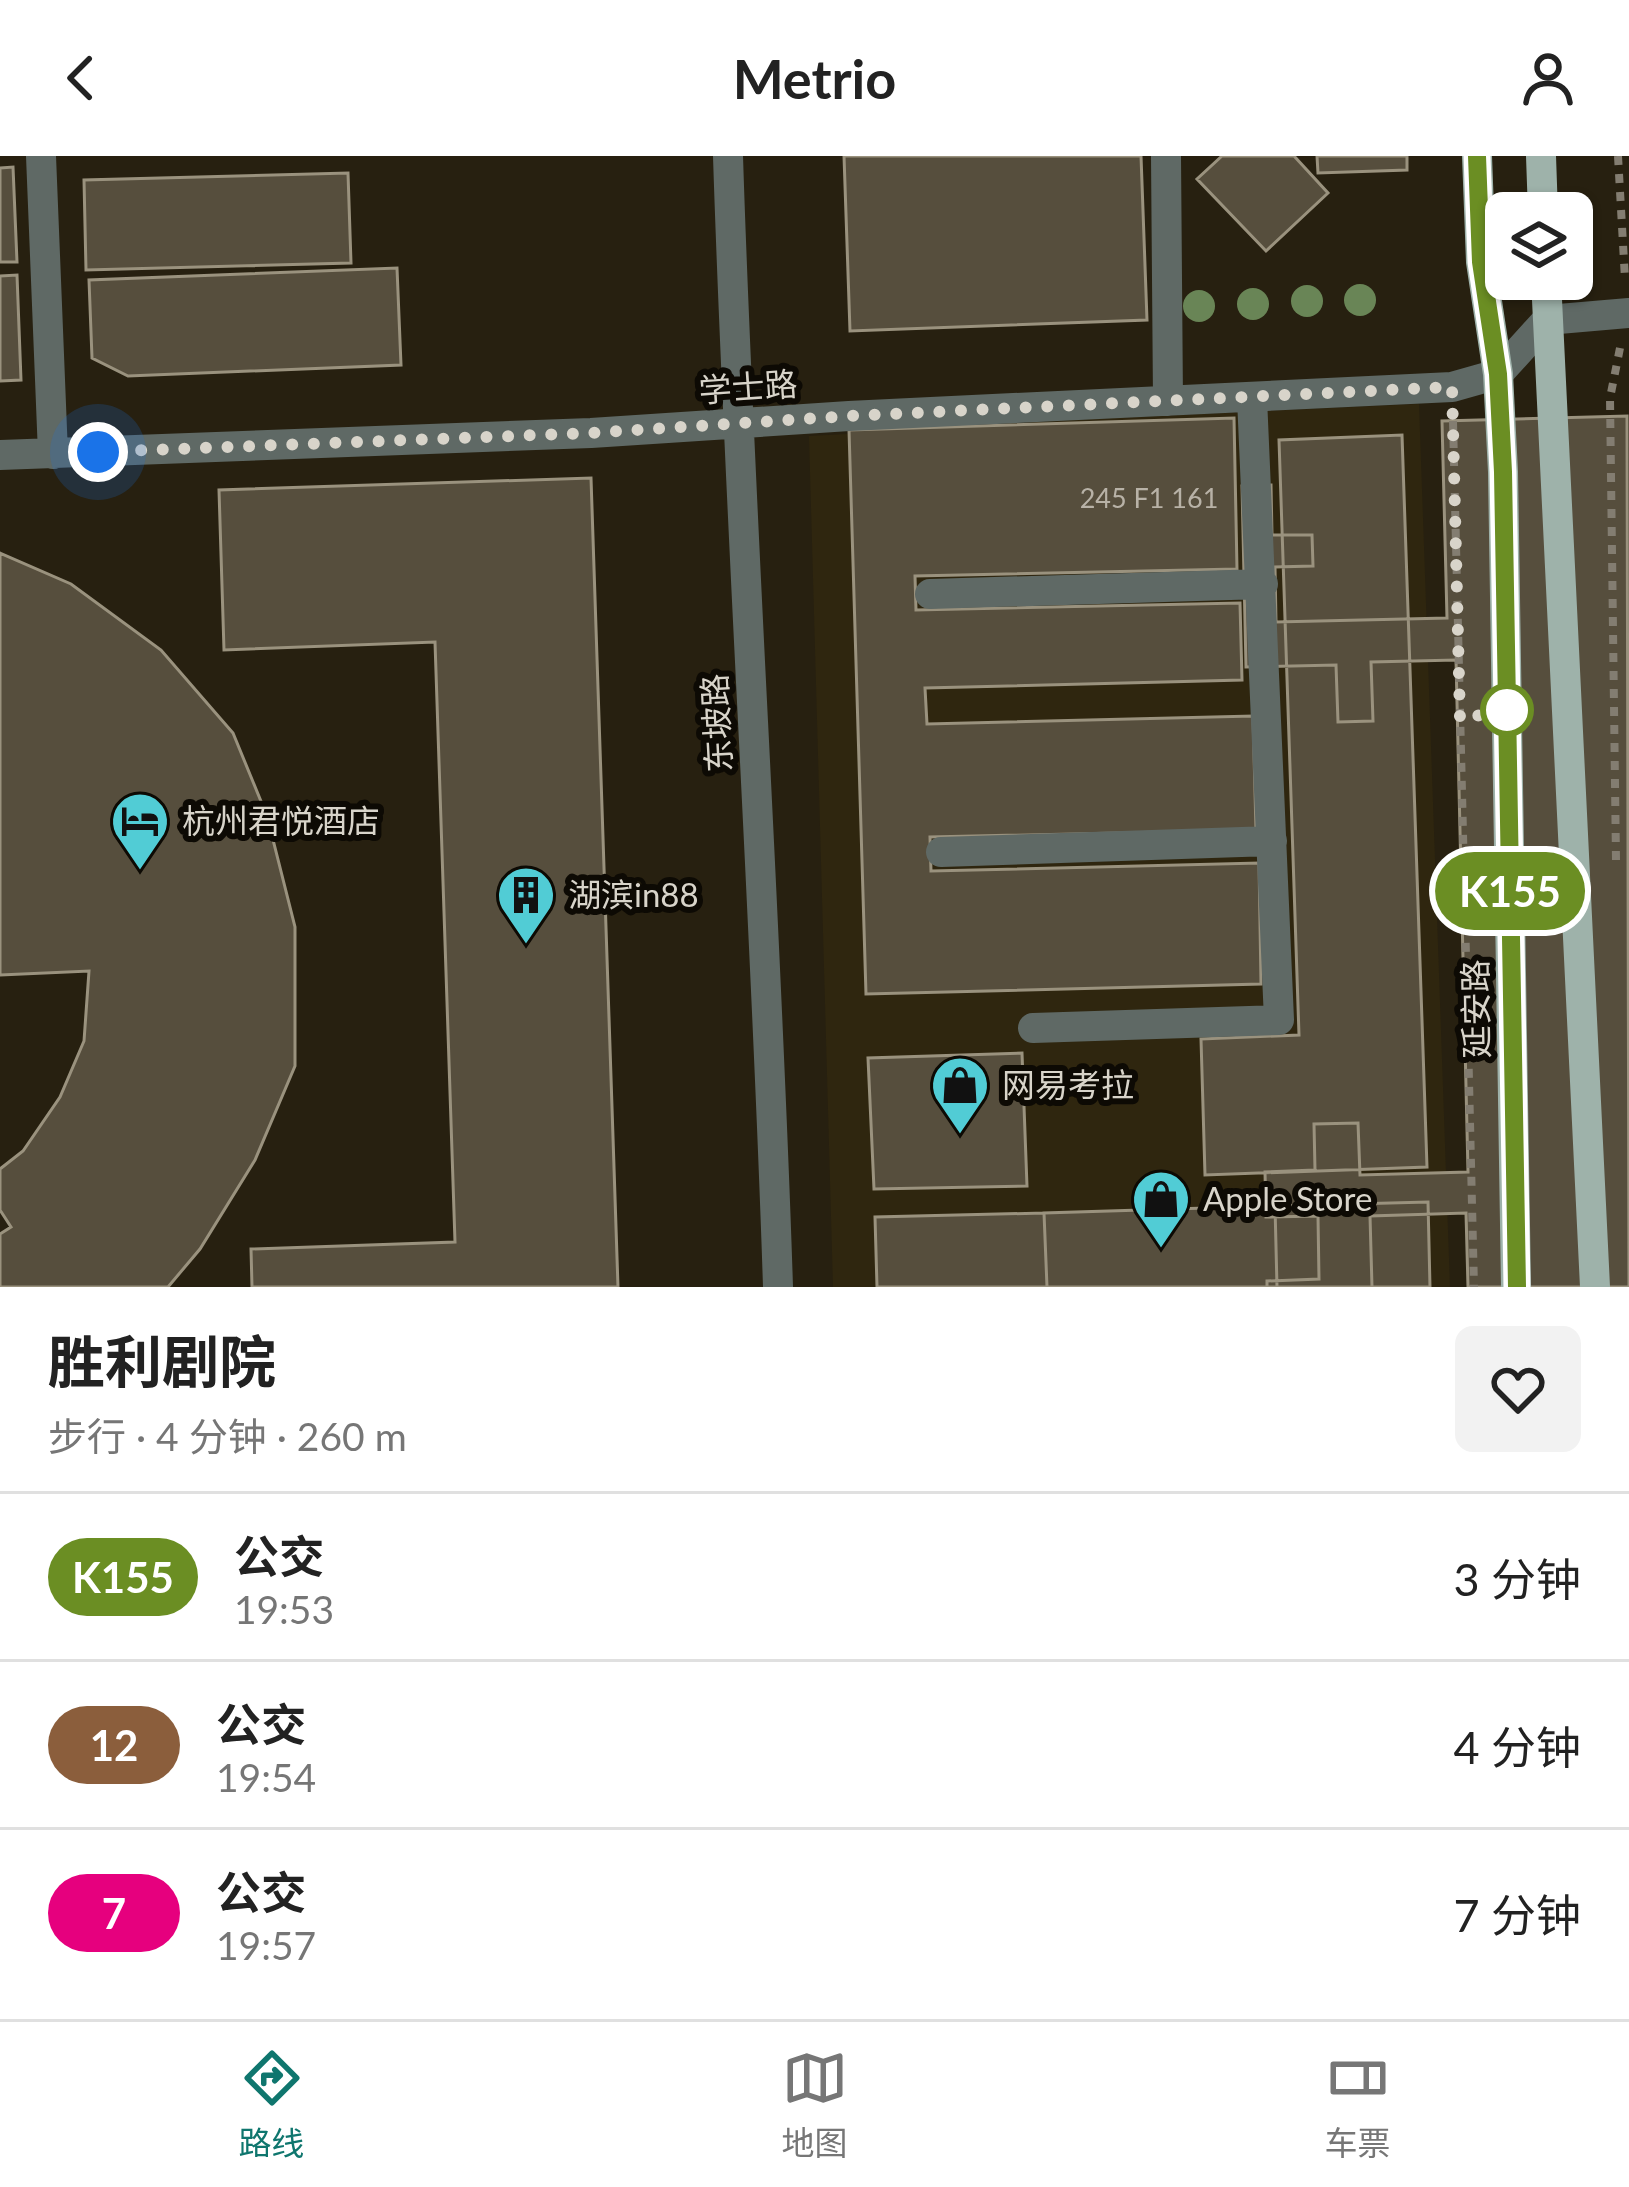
<!DOCTYPE html>
<html lang="zh">
<head>
<meta charset="utf-8">
<style>
	:root { --surface:#fff; --page:#f2f2f2; --text:#222; --muted:#767676; --line:#e0e0e0; --accent:#0f766e }
	body { margin:0; font-family:Lato,"Noto Sans SC",sans-serif; background:var(--page); color:var(--text); height:100vh; display:flex; flex-direction:column; font-size:45px; white-space:nowrap }
	* { box-sizing:border-box; margin:0 }
	p { font-size:39px; color:var(--muted) }
	.icon { flex:none; width:66px; height:66px; fill:none; stroke:currentColor; stroke-width:2; stroke-linecap:round; stroke-linejoin:round }
	.map { position:relative; height:1131px; overflow:hidden }
	.panel { display:flex; flex-direction:column; background:var(--surface); flex:1 }
	.panel>* { flex:none }
	.badge { padding:0 24px; border-radius:39px; font-size:42px; line-height:78px }
	.buttons { position:absolute; left:1485px; top:36px; display:grid; gap:24px }
	.buttons a { display:grid; place-items:center; width:108px; height:108px; border-radius:18px; background:var(--surface); box-shadow:0 3px 9px #0004; font-size:60px }
	.you { position:absolute; width:60px; height:60px; margin:-30px; border:9px solid #fff; border-radius:50%; background:#1a73e8; box-shadow:0 0 0 18px #1a73e833 }
	.map>.badge { position:absolute; translate:-50% -50%; box-shadow:0 0 0 6px #fff }
	.round { display:grid; place-items:center; flex:none; width:126px; height:126px; border-radius:18px; background:var(--page) }
	.overview { display:flex; align-items:center; justify-content:space-between; height:204px; padding:0 48px }
	h1 { font-size:57px; font-weight:700; line-height:90px }
	ul { padding:0; list-style:none }
	li { display:flex; align-items:center; gap:36px; height:168px; padding:0 48px; border-top:3px solid var(--line) }
	li div { flex:1 }
	li b { display:block; font-size:45px }
	li em { font-style:normal }
	li .badge { min-width:132px; font-weight:700; text-align:center }
	header { display:flex; justify-content:space-between; align-items:center; height:156px; padding:0 48px; background:var(--surface); font-size:54px; font-weight:700 }
	.tabs { display:flex; justify-content:space-around; align-items:center; height:168px; border-top:3px solid var(--line); background:var(--surface); font-size:33px; color:var(--muted) }
	.tabs a { display:grid; justify-items:center; gap:6px }
	.tabs .current { color:var(--accent) }
	.map>svg:first-child { display:block }
	.built { fill:#2f260f }
	.building { fill:#564e3d; stroke:#9a927e; stroke-width:3 }
	.lines { fill:none; stroke-linecap:round; stroke-linejoin:round }
	.path { stroke:#837d71; stroke-width:8; stroke-dasharray:9 9; stroke-linecap:butt }
	.minor { stroke:#5f6965; stroke-width:30 }
	.major { stroke:#9eb2aa; stroke-width:30 }
	.tree { fill:#698556 }
	.line-casing { stroke:#fff; stroke-width:27 }
	.line { stroke:#6b8e23; stroke-width:18 }
	.walk { stroke:#d8d4ca; stroke-width:12; stroke-dasharray:0 21.6 }
	.stop-dot { fill:#fff; stroke:#6b8e23; stroke-width:6 }
	.labels { text-anchor:middle; stroke-width:12; stroke-linejoin:round; paint-order:stroke }
	.number-label { font-size:27px; fill:#b8b2a7 }
	.street-label { font-size:33px; fill:#d8d4ca; stroke:#0d0a04 }
	.poi-label { font-size:33px; fill:#d8d4ca; stroke:#0d0a04; text-anchor:start }
</style>
</head>
<body>
<header><svg class="icon" aria-label="back" viewBox="0 0 24 24"><path d="M15 5l-7 7 7 7"/></svg>Metrio<svg class="icon" aria-label="person" viewBox="0 0 24 24"><circle cx="12" cy="8" r="4"/><path d="M4 21q1-7 8-7t8 7"/></svg></header>
<div class="map">
<svg width="1629" height="1131" viewBox="0 0 1629 1131">
	<rect width="100%" height="100%" fill="#272010"/>
	<!-- built -->
	<path class="built" d="M1419,248L1450,1131H833L809,280L848,278L849,274Z"/>
	<!-- building -->
	<path class="building" d="M844,0H1141L1147,164L850,175Z
		M1222,0H1294L1328,37L1266,95L1197,23Z
		M1317,0H1407V14L1318,17Z
		M13,11L17,106H0V12Z
		M348,17L351,107L86,114L84,24Z
		M397,112L401,209L128,220L92,202L89,124Z
		M17,119L21,224L0,225V120Z
		M1627,260L1629,1131H1468L1466,1057L1370,1060L1372,1131H1267V1125L1319,1123L1318,1060L1266,1061L1265,1016L1315,1014L1314,968L1358,967L1360,1019L1468,1016L1456,504L1371,506L1373,565L1338,566L1336,509L1246,511L1242,330L1271,329L1272,379H1312L1313,410L1275,411L1276,466L1447,462L1442,265Z
		M1234,262L1237,413L915,420L916,454L1240,447L1242,524L925,532L927,568L1253,560L1256,674L930,681L931,715L1259,707L1261,828L866,838L849,274Z
		M1402,279L1427,1011L1205,1019L1201,883L1299,879L1279,284Z
		M591,322L618,1131H252L251,1093L455,1086L435,486L224,494L219,334Z
		M0,397L71,428L161,494L233,577L267,660L295,771V910L255,1004L200,1093L168,1131H0V1078L11,1071L0,1054V1013L23,995L60,941L84,885L89,815L0,819Z
		M1022,897L1027,1030L874,1033L868,902Z
		M1428,1046L1430,1131H1277L1275,1050Z
		M1275,1050L1277,1131H1047L1044,1057Z
		M1044,1057L1047,1131H877L875,1061Z"/>
	<g class="lines">
		<!-- path -->
		<path class="path" d="M1618,0L1625,123
			M1453,265L1474,1131
			M1616,704L1610,242L1620,192"/>
		<!-- minor -->
		<path class="minor" d="M41,0L53,298
			M728,0C740,377 766,754 778,1131
			M1166,0L1168,245
			M0,299L591,277L849,260L1452,231L1498,218L1547,164L1629,157
			M930,438L1263,428
			M941,696L1272,685
			M1033,872L1279,864L1252,242"/>
		<!-- major -->
		<path class="major" d="M1477,0L1481,106L1498,218L1503,316L1516,1131
			M1541,0L1543,57
			M1546,123L1595,1131"/>
	</g>
	<!-- trees -->
	<g class="tree">
		<circle cx="1360" cy="144" r="16"/>
		<circle cx="1307" cy="145" r="16"/>
		<circle cx="1253" cy="148" r="16"/>
		<circle cx="1199" cy="150" r="16"/>
	</g>
	<g class="lines">
		<!-- line casing -->
		<g class="line-casing">
			<path id="line" d="M1477,0L1481,106L1498,218L1503,316L1517,1131"/>
		</g>
		<!-- line -->
		<use href="#line" class="line"/>
		<!-- walk -->
		<path class="walk" d="M98,296L590,277L849,260L1452,231L1460,563L1507,554"/>
	</g>
	<!-- icons -->
	<defs>
		<g id="hotel-pin" transform="scale(3)"><path d="M0 17L-7.5 6A9.5 9.5 0 1 1 7.5 6Z" fill="#51ccd5" stroke="#0d0a04"/><path d="M-6-4.5h1.5V1H6V5H4.5V3h-9V5H-6ZM-4 0a1.8 1.8 0 1 1 3.6 0ZM.5 0V-2.5h3Q6-2.5 6 0Z" fill="#111"/></g>
		<g id="building-pin" transform="scale(3)"><path d="M0 17L-7.5 6A9.5 9.5 0 1 1 7.5 6Z" fill="#51ccd5" stroke="#0d0a04"/><path d="M-4-6H4V6H1V3H-1V6H-4ZM-2.5-4.3h1.7v1.8h-1.7ZM.8-4.3h1.7v1.8H.8ZM-2.5-1h1.7V.8h-1.7ZM.8-1h1.7V.8H.8Z" fill="#111"/></g>
		<g id="shop-pin" transform="scale(3)"><path d="M0 17L-7.5 6A9.5 9.5 0 1 1 7.5 6Z" fill="#51ccd5" stroke="#0d0a04"/><path d="M-5-2.5h2.3a2.7 3.5 0 0 1 5.4 0H5L5.5 6h-11ZM-1.5-2.5h3a1.5 2.3 0 0 0-3 0Z" fill="#111"/></g>
	</defs>
	<g fill-rule="evenodd">
		<use href="#hotel-pin" x="140" y="665"/>
		<use href="#building-pin" x="526" y="739"/>
		<use href="#shop-pin" x="960" y="929"/>
		<use href="#shop-pin" x="1161" y="1043"/>
	</g>
	<!-- markers -->
	<circle class="stop-dot" cx="1507" cy="554" r="24"/>
	<g class="labels">
		<!-- number labels -->
		<g class="number-label">
			<text x="1149" y="352">245 F1 161</text>
		</g>
		<!-- street labels -->
		<g class="street-label">
			<text transform="translate(748 231) rotate(-4)" y="12">学士路</text>
			<text transform="translate(717 567) rotate(-93)" y="12">东坡路</text>
			<text transform="translate(1476 853) rotate(-91)" y="12">延安路</text>
		</g>
		<!-- poi labels -->
		<g class="poi-label">
			<text x="182" y="677">杭州君悦酒店</text>
			<text x="568" y="751">湖滨in88</text>
			<text x="1002" y="941">网易考拉</text>
			<text x="1203" y="1055">Apple Store</text>
		</g>
	</g>
</svg>
<div class="buttons">
<a><svg class="icon" aria-label="layers" viewBox="0 0 24 24"><path d="M12 4l9 5-9 5-9-5zM3 14l9 5 9-5"/></svg></a>
</div>
<div class="you" style="left:98px;top:296px"></div>
<b class="badge" style="left:1510px;top:735px;background:#6b8e23;color:#fff">K155</b>
</div>
<section class="panel">
<div class="overview"><div><h1>胜利剧院</h1><p>步行 · 4 分钟 · 260 m</p></div><a class="round"><svg class="icon" aria-label="heart" viewBox="0 0 24 24"><path d="M12 20l-8-8c-3-5 5-10 8-4 3-6 11-1 8 4z"/></svg></a></div>
<ul>
<li><span class="badge" style="background:#6b8e23;color:#fff">K155</span><div><b>公交</b><p>19:53</p></div><em>3 分钟</em></li>
<li><span class="badge" style="background:#8b5e3c;color:#fff">12</span><div><b>公交</b><p>19:54</p></div><em>4 分钟</em></li>
<li><span class="badge" style="background:#e6007e;color:#fff">7</span><div><b>公交</b><p>19:57</p></div><em>7 分钟</em></li>
</ul>
</section>
<nav class="tabs">
<a class="current"><svg class="icon" aria-label="directions" viewBox="0 0 24 24"><path d="M12 3l9 9-9 9-9-9zM9 14v-3h6M13 9l2 2-2 2"/></svg>路线</a>
<a><svg class="icon" aria-label="map" viewBox="0 0 24 24"><path d="M3 6l6-2 6 2 6-2v14l-6 2-6-2-6 2zM9 4v14M15 6v14"/></svg>地图</a>
<a><svg class="icon" aria-label="tickets" viewBox="0 0 24 24"><path d="M3 7h18v10H3zM15 7v10"/></svg>车票</a>
</nav>
</body>
</html>
